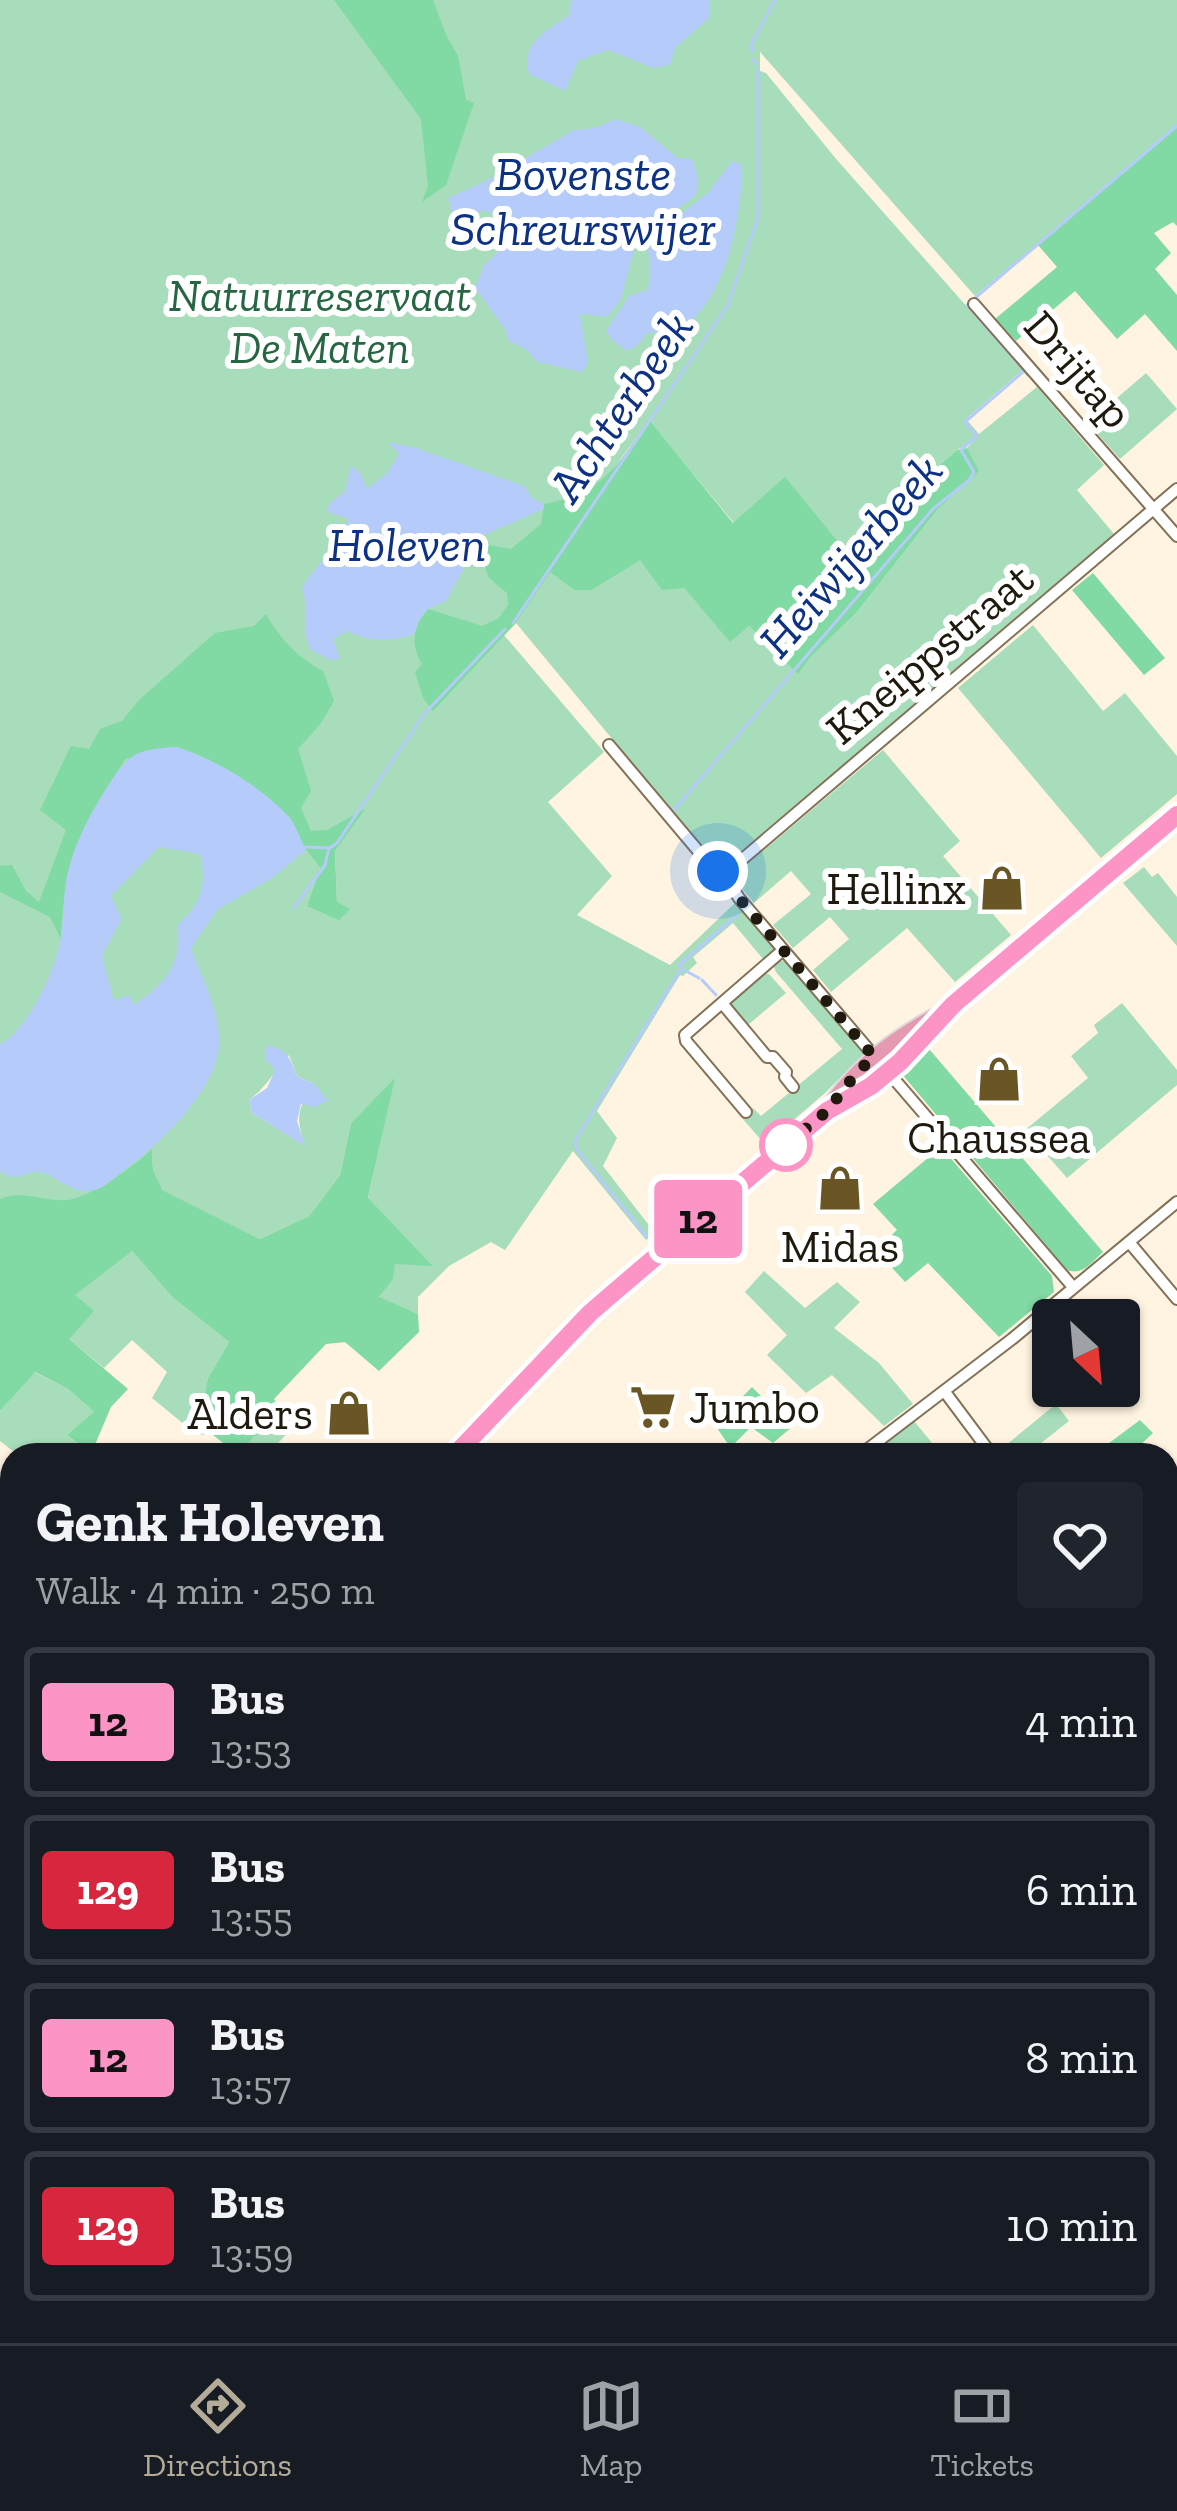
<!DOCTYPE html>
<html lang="en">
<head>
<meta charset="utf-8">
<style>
	:root { --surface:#171b24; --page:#20242c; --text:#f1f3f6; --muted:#9ea1a6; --line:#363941; --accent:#b4ac98 }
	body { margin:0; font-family:"Zilla Slab",serif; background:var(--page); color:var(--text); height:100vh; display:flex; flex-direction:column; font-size:45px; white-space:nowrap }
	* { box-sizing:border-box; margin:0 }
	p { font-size:39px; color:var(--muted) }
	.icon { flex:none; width:66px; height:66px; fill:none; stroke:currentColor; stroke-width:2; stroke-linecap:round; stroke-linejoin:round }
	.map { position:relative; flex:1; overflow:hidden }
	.side { position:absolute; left:0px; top:1443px; width:1179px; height:900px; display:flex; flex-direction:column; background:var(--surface); border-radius:36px 36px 0 0; box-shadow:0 3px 9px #0004 }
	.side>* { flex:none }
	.badge { padding:0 24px; border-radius:9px; font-size:42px; line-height:78px }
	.needle { width:78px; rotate:154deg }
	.buttons { position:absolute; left:1032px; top:1299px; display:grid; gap:24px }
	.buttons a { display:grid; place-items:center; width:108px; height:108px; border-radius:12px; background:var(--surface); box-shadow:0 3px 9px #0004; font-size:60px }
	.you { position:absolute; width:60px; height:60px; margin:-30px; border:9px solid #fff; border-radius:50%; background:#1a73e8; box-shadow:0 0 0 18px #1a73e833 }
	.map>.badge { position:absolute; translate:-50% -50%; box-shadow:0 0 0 6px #fff }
	.round { display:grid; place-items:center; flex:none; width:126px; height:126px; border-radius:12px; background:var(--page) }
	.summary { display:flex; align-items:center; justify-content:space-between; height:204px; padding:0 36px }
	h1 { font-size:57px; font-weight:800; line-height:90px }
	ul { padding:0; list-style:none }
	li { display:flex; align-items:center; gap:36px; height:150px; margin:0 24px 18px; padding:0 12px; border:6px solid var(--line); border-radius:12px }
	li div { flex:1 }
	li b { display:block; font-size:45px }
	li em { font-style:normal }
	li .badge { min-width:132px; font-weight:700; text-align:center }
	.dock { display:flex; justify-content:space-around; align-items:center; height:168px; border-top:3px solid var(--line); background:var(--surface); font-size:33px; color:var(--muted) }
	.dock a { display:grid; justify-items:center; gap:6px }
	.dock .current { color:var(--accent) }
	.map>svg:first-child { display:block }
	.green { fill:#a7ddba; fill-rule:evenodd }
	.forest { fill:#81d9a4 }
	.water { fill:#b5ccfa; fill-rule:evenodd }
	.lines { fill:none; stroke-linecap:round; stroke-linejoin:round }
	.stream { stroke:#b5ccfa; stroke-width:3 }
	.street-casing { stroke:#827156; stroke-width:14 }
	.primary-casing { stroke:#dbdad8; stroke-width:20 }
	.street { stroke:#fff; stroke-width:10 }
	.primary { stroke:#e59ab2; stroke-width:16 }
	.rail { stroke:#564f42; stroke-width:3 }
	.line-casing { stroke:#fff; stroke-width:27 }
	.line { stroke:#fc95c5; stroke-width:18 }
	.walk { stroke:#1f190e; stroke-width:12; stroke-dasharray:0 21.6 }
	.stop-dot { fill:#fff; stroke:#fc95c5; stroke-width:6 }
	.labels { text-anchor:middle; stroke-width:12; stroke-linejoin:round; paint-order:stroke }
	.park-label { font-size:45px; font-style:italic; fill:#276643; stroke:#fff }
	.street-label { font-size:45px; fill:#1f190e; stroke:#fff }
	.poi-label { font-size:45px; fill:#1f190e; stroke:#fff; text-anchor:end }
	.water-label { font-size:48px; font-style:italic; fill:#0d3183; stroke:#fff }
</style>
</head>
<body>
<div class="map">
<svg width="1177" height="2343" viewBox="0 0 1177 2343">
	<rect width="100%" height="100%" fill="#fff3e1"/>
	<!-- green -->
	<path class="green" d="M0,0H1177V127L975,296L760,52V71L766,73L837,160L1023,370L966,419L979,434L1037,387L1104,465L1077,490L1114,534L720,869L516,623L550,571L574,590H592L640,559L684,588L730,641L749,626L798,673L810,658L857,612L938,509L978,471L967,448L974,440L957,450L843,548L734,523L649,421L432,710L503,634L604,752L548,802L612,876L577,915L670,965L735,903L773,945L774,953L767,960L763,959L733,923L693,957L697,963L683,976L680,975L597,1111L617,1138L603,1166L655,1233L646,1240L573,1151L505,1250L491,1242L449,1266L418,1297V1314L379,1298L395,1264H431L368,1199L394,1080L351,1123L340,1175L309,1216L260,1239L161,1190L153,1170L152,1151L89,1281L132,1251L172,1297L229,1342L208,1378L196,1434L152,1398L167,1372L132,1340L104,1368L69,1339L0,1318ZM362,812L335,851L337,902L307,906L320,868L306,850ZM289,1055L297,1076L314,1084C297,1110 296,1115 304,1145L252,1113L249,1100C267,1087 274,1071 289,1055Z
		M1146,373L1177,409L1120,459L1088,423Z
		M1033,625L1103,711L1125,693L1177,756V794L1101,858L958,688Z
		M883,750L960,841L943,856L1011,935L955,982L907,928L831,992L813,970L849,939L830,917L793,948L773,925L811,894L791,871L754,903L738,884L739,871Z
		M1144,867L1152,877L1158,873L1177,897V946L1123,883Z
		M780,960L789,963L862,1048L864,1054L825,1093L768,1142L762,1141L741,1117L753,1108L761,1116L842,1049L776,972L774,967Z
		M762,974H769L786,993L749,1024L741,1022L730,1001Z
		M1122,1003L1177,1070V1085L1067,1178L1025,1130L1088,1078L1071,1056L1098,1033L1094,1025Z
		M764,1271L805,1308L837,1282L860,1302L834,1328L879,1363L913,1404L884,1426L832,1375L806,1393L767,1355L787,1335L745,1292Z
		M34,1372L68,1389L95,1413L67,1435L91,1455H18L0,1441V1411Z
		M1056,1404L1069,1421L1026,1455H1003L1000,1450Z
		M280,1410L295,1425L267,1455H237Z
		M914,1421L942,1455H882L877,1450Z
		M1167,2239H1177V2343H955L965,2331H1167Z
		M748,2331H958L945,2343H749Z"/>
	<!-- forest -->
	<path class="forest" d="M334,0H433L446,35L458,56L466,100L474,103L446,185L422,202L428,186L421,119Z
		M1177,127V226L1173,222L1154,233L1171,253L1155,269L1177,295V351L1145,314L1117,339L1075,291L1016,341L995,319L1057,267L1037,244Z
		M649,420L733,523L785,477L843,548L957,450L967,448L979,471L938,509L857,612L810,658L798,674L749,626L730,642L684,588L662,590L640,560L592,590H574L550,572L516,623L433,711L423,698L415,672L422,664C410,644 413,627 428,609L482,626L499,618L508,605L507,593L489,578L482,559L489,545L511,549L541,524L544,504C603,494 617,465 649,420Z
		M1093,573L1165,658L1144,675L1072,590Z
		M266,614C281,640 297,657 323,671L334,701L321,723L298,749L311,791L301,808L311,831L327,830L365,809L335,851L337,902L350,909L339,920L307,906L320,868L306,850L290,817L126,758C82,826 65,856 61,939L50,917L0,892V866L12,865L26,891L39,902L66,830L40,810L71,746L89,749L100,729L122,721L139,700L215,633L254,626Z
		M929,1049L1103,1252C1092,1262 1083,1276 1067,1270L901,1073Z
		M395,1078L368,1198L433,1266L395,1264L393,1279L379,1297L418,1314L419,1332L379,1371L345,1342L326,1344L274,1399L280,1410L237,1455H220L223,1443L213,1435L196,1434L208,1378L229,1342L172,1297L132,1251L75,1295L94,1311L69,1339L128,1389L111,1407L91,1454L67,1435L94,1412L68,1389L35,1372L0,1411V1199C23,1189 44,1202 68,1200C91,1197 136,1165 152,1149L153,1170L162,1190L260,1239L309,1216L340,1175L351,1123Z
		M941,1147L1052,1276L1054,1292L999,1337L928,1263L905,1282L876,1250L897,1230L873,1204Z
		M752,1387L792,1427L773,1443L751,1427L733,1445L743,1455H728L732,1450L715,1425Z
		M1140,1420L1153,1433L1137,1448L1143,1455H1099L1097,1452Z
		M12,2146V2201L0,2256V2154Z
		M425,2331H507L537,2343H427Z"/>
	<!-- water -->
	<path class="water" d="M571,0H709V18L675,48L670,65L653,68L608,50L578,61L565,91L529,74C521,40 546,33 569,15Z
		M616,119L640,127L678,158L692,159L698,178L696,195L636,242L621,299L607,317L580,314L588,363L582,372L537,362L525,348L509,342L505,329L475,288L484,265L521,231L487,211L453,214L448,198L484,182L574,130L595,128Z
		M732,161L741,164C744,211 725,309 676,330C668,333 655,332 647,333L638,345L627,351L612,340L606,331L629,296L648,290L650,271L647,240L708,193Z
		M388,442L416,448L524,486L532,498L544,504V509L482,536L446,601L428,609L419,620L414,634C395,642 365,642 348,631L333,639L340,659L330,660L310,649C300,625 310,613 302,588C316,562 343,547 348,518L327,512L329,504L345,491L351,465L361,474L367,489L386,474L399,454Z
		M177,747C216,760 259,785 287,815C296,824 300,839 306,850L272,878L217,910L191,948C202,979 221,1012 219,1046C216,1093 154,1149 118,1175C112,1180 103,1188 95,1190C73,1195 61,1179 43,1173C24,1168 19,1186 0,1171V1044C27,1031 55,971 60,942C65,918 62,892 69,868C76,841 89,816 104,792C127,756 132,749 177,747ZM159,847L200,854C207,884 202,905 177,925C184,962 164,985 134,1005L129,995L114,1001L102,955L122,919L111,896Z
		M265,1046C287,1047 290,1058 297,1076L314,1084L328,1100L316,1107L301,1104L297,1121L305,1146L252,1113L249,1100L267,1088L275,1070L265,1059Z"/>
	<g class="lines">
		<!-- stream -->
		<path class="stream" d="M752,51L751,45L775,0
			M753,59L756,64
			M975,298L1177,126
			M967,305L1028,375
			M513,623L728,305L758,218V70
			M304,847L330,848L337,843L425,713L505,629
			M710,856L672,812L933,509L969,480L974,472L961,450L977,436L965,422L1024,371
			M294,908L325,865L329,848
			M684,970L699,978
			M702,980L716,995
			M647,1237L577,1150L575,1141L681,969L679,965L737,915"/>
		<!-- street casing -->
		<g class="street-casing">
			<path id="street" d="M974,304L1177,536
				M609,745L710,865L730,875L732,887L739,898L875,1057
				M730,875L739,862L1177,489
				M722,1003L767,1057H773L786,1072L785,1077L793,1087
				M888,1072L1073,1287
				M746,1112L686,1041L685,1035L783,950
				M1129,1242L1177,1299
				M945,1392L992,1455
				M205,1455L207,1450
				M860,1455L1012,1339L1177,1202
				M0,1579L12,1588
				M1167,1688L1177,1678
				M0,1717L12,1729
				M1167,1763L1177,1773
				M1167,1869L1177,1857
				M1167,1999L1177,2006
				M1167,2057L1177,2041
				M1167,2095L1177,2079
				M1167,2235L1177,2234
				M1,2288L12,2287
				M115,2331L116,2343
				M238,2331L239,2343
				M349,2331V2343"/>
		</g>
		<!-- primary casing -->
		<g class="primary-casing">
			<path id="primary" d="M831,1105C861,1065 890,1042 933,1018
				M455,1455L591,1313L619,1288L827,1111L871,1086L900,1062L954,1004L1177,815
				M0,1931L12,1918"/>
		</g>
		<!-- street -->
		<use href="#street" class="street"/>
		<!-- primary -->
		<use href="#primary" class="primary"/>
		<!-- rail -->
		<path class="rail" d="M1167,1550L1177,1543
			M575,2343L589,2331
			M620,2343L628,2331
			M691,2343L693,2331"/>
	</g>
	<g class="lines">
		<!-- line casing -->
		<g class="line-casing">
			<path id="line" d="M455,1455L590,1313L619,1288L827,1111L871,1086L900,1062L954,1004L1177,815"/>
		</g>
		<!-- line -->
		<use href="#line" class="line"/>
		<!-- walk -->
		<path class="walk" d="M718,871L730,875L732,886L739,898L874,1057L858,1071L827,1111L786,1145"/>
	</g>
	<!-- icons -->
	<defs>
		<g id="shop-bare" transform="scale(3.6)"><path d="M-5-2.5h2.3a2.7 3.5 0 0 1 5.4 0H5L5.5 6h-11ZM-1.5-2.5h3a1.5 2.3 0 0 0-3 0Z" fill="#6a5625" stroke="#fff" stroke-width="2.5" paint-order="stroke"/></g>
		<g id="supermarket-bare" transform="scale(3.6)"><path d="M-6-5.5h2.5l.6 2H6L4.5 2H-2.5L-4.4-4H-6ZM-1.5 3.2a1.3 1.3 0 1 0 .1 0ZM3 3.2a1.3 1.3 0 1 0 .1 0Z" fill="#6a5625" stroke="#fff" stroke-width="2.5" paint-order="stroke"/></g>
	</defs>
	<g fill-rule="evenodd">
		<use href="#shop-bare" x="1002" y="888"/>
		<use href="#shop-bare" x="999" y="1079"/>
		<use href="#shop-bare" x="840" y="1188"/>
		<use href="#supermarket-bare" x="653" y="1407"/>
		<use href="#shop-bare" x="349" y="1413"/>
	</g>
	<!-- markers -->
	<circle class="stop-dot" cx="786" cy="1145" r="24"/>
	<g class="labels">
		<!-- park labels -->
		<g class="park-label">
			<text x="320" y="311">Natuurreservaat<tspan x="320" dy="52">De Maten</tspan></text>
		</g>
		<!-- street labels -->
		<g class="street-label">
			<text transform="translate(1079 369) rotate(49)" y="16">Drijtap</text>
			<text transform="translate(929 653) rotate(-40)" y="16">Kneippstraat</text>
		</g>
		<!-- poi labels -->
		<g class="poi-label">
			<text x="966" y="904">Hellinx</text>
			<text x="999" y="1153" text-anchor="middle">Chaussea</text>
			<text x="840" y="1262" text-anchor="middle">Midas</text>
			<text x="689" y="1423" text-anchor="start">Jumbo</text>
			<text x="313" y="1429">Alders</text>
		</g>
		<!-- water labels -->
		<g class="water-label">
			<text x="583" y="190">Bovenste<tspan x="583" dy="55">Schreurswijer</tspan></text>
			<text transform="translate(620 406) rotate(-56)" y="17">Achterbeek</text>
			<text x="407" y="561">Holeven</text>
			<text transform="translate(850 555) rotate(-49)" y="17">Heiwijerbeek</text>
		</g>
	</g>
</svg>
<div class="buttons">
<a><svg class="needle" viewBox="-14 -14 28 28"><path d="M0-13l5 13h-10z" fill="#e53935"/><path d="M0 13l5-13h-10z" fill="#9ea1a6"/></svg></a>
</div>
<div class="you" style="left:718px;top:871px"></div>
<b class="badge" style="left:698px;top:1219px;background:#fc95c5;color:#111">12</b>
<section class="side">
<div class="summary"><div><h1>Genk Holeven</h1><p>Walk · 4 min · 250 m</p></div><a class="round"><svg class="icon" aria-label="heart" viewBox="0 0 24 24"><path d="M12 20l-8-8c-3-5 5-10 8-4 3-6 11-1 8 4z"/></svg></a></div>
<ul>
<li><span class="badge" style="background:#fc95c5;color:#111">12</span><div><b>Bus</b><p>13:53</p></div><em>4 min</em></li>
<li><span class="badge" style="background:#d7263d;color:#fff">129</span><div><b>Bus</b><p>13:55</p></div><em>6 min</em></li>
<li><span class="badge" style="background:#fc95c5;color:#111">12</span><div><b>Bus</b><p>13:57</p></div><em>8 min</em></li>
<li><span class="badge" style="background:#d7263d;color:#fff">129</span><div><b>Bus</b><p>13:59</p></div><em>10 min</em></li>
</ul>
</section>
</div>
<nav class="dock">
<a class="current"><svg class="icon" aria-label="directions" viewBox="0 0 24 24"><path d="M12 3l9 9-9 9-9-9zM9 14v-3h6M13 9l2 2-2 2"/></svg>Directions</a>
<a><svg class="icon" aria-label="map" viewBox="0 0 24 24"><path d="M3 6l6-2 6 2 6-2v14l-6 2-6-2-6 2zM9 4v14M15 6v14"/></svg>Map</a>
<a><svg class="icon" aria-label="tickets" viewBox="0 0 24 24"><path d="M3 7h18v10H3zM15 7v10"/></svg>Tickets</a>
</nav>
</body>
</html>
